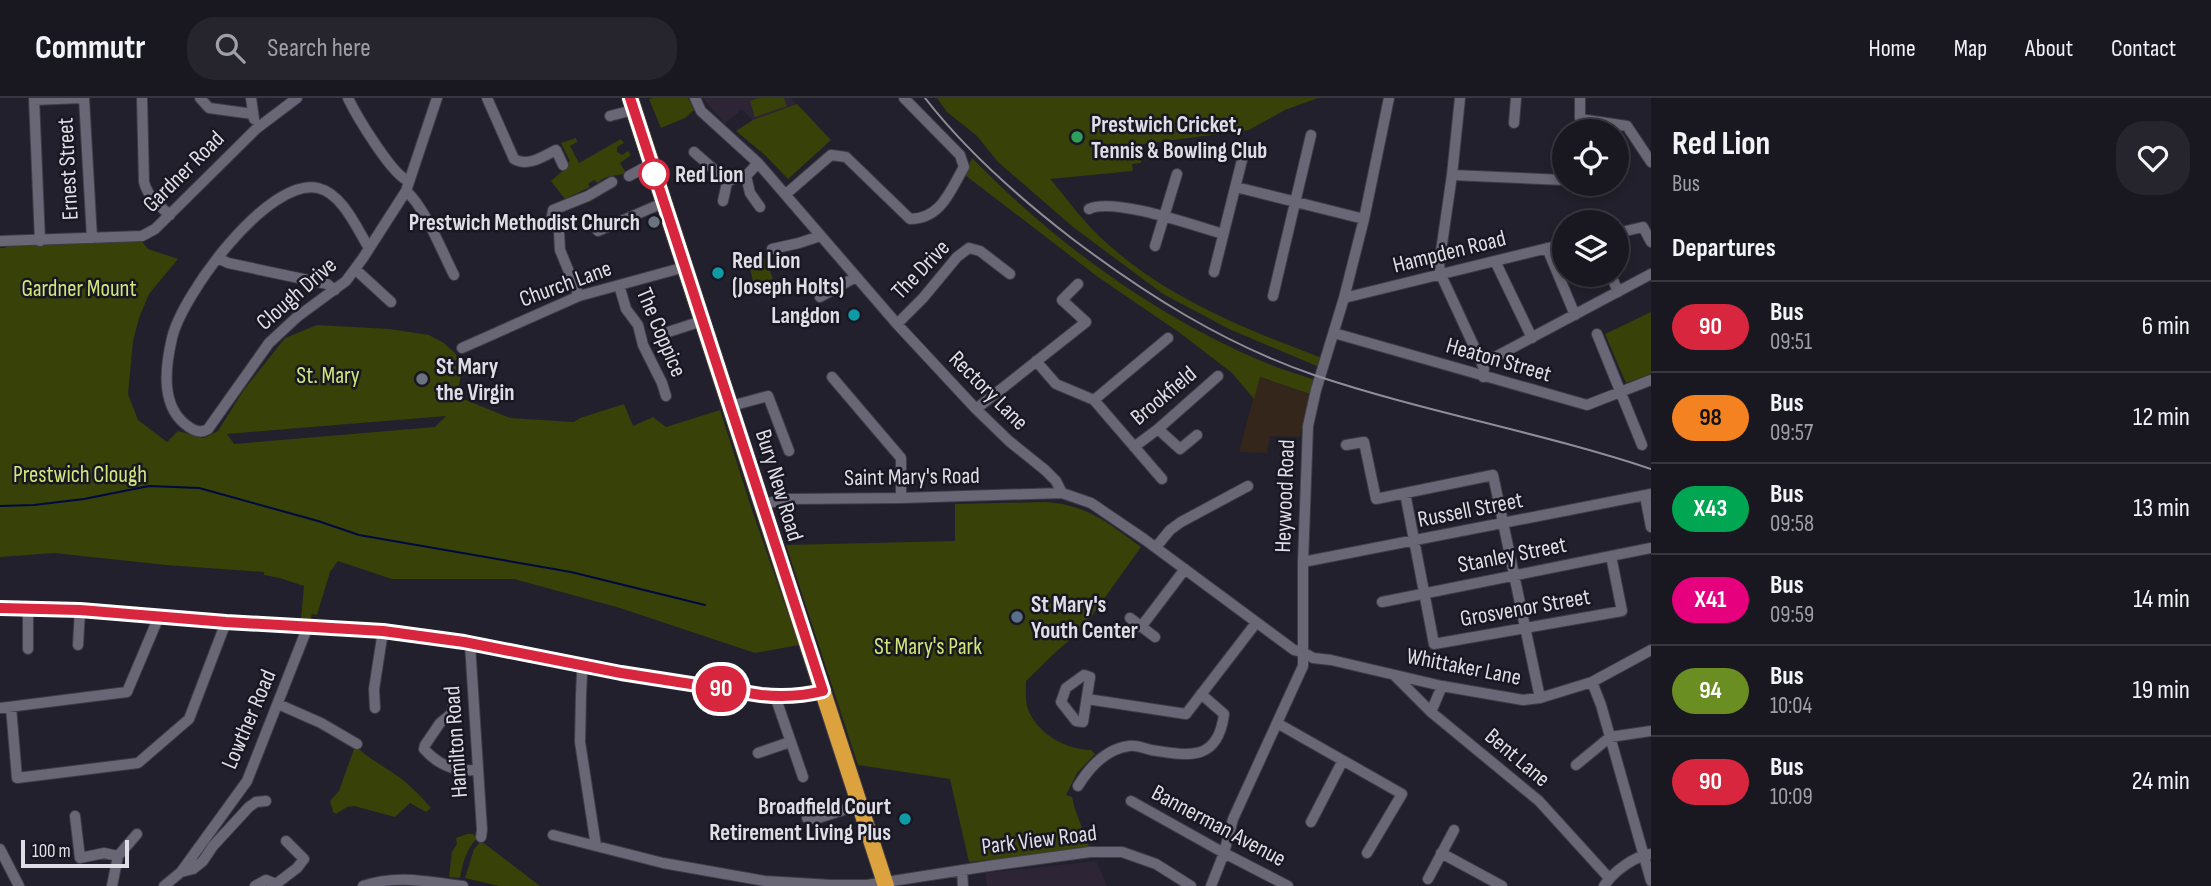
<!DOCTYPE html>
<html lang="en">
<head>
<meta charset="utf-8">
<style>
	:root { --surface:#191821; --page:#26252e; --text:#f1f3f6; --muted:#9fa0a5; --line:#37373f }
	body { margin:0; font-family:"Sofia Sans Condensed",sans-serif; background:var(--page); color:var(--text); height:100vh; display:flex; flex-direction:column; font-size:26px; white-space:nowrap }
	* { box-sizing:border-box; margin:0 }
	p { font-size:23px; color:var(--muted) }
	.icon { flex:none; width:38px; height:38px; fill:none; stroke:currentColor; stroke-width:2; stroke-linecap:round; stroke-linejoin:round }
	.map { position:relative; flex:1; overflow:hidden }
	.drawer { display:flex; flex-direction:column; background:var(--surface); width:560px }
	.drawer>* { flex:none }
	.badge { padding:0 14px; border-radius:23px; font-size:24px; line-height:46px }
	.buttons { position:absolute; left:1552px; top:21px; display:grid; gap:14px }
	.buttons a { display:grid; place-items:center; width:77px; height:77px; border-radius:50%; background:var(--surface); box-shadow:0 4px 10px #0003,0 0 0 2px var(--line); font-size:35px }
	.scale { position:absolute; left:21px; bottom:18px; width:108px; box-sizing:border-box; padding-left:7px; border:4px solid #dfdee7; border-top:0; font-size:19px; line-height:24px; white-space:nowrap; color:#dfdee7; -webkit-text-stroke:5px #181722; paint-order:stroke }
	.map>.badge { position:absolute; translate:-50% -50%; box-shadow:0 0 0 4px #fff }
	h2 { padding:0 21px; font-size:26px; line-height:63px }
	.round { display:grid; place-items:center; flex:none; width:74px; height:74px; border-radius:28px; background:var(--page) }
	.headline { display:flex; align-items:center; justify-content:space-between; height:119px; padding:0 21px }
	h1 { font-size:33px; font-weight:700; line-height:52px }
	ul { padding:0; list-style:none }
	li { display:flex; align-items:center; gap:21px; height:91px; padding:0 21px; border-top:2px solid var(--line) }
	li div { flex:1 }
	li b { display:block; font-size:26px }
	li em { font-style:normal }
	li .badge { min-width:77px; font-weight:700; text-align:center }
	header { display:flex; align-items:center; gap:42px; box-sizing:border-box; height:98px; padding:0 35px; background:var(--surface); border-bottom:2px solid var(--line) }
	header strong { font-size:33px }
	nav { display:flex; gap:38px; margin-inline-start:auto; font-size:24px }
	.search { width:490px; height:63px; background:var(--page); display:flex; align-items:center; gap:18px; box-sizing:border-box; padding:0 24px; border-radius:28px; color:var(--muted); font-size:26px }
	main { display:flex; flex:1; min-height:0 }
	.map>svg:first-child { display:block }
	.commercial { fill:#34261a }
	.education { fill:#2d2535 }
	.green { fill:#374108; fill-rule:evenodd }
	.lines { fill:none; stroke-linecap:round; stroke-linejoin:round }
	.stream { stroke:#000942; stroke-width:2 }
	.minor-casing { stroke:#3e3d47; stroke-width:12 }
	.highway-casing { stroke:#3e3d47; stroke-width:18 }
	.minor { stroke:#696776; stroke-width:10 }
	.highway { stroke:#dca23d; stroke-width:16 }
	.tram { stroke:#8e8d98; stroke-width:2 }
	.line-casing { stroke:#fff; stroke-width:16 }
	.line { stroke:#d7263d; stroke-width:10 }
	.leisure-dot { fill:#2e9e5b; stroke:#181722; stroke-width:2.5 }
	.stop-dot { fill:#fff; stroke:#d7263d; stroke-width:3.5 }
	.worship-dot { fill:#6b7280; stroke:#181722; stroke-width:2.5 }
	.culture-dot { fill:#0f9aa8; stroke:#181722; stroke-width:2.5 }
	.service-dot { fill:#5c6f8a; stroke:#181722; stroke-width:2.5 }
	.labels { text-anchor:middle; stroke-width:5; stroke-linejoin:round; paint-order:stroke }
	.poi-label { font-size:23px; font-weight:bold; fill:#dfdee7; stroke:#181722; text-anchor:start }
	.street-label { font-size:23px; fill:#dfdee7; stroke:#181722 }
	.stop-label { font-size:23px; font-weight:bold; fill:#dfdee7; stroke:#181722; text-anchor:start }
	.park-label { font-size:23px; fill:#d0e77b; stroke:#181722 }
</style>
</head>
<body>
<header>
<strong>Commutr</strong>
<div class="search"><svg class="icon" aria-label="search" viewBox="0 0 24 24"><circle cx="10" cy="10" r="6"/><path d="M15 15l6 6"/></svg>Search here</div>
<nav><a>Home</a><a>Map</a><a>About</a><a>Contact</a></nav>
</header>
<main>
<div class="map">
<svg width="1651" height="788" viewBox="0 0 1651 788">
	<rect width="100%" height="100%" fill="#21202c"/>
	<!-- commercial -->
	<path class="commercial" d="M1259,279L1310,296L1300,339L1270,338L1267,355L1239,354Z"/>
	<!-- education -->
	<path class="education" d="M703,0H791L831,42L788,81L766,58L736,33L752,22L742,11L725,26Z
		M1096,763L1107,788H987L985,775Z"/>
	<!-- green -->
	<path class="green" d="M653,0H688L694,12L685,20L661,30L649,1Z
		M758,0H784L787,8L755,19L750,3Z
		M937,0H1318L1285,12L1249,32L1143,46L1141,65L1132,66L1133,73L1050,81C1065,98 1079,118 1095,134C1157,196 1242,230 1322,260L1319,269L1229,231L1163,196L1073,129L998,64L977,38L947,14Z
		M797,6L831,42L788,81L766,58L736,33L753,22Z
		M576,40L577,44L570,48L579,65L621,41L624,45L617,49V54L622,57L628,53L631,57L620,65L626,75C616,79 605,76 598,85L594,82L588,86L590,89L565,101L551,83L566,70V66L570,63L561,45Z
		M972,60C1053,143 1152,216 1259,262C1277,270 1296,276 1315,282L1310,296L1260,279L1254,301L1232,275L1180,235L1098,179L965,77Z
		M140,141L148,151L178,161L149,196L139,220L133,243L128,296L138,322L167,344L178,333L204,340L218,333L243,293L285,240L317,227L389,231L429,237L444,245L456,256L461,277L456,301L466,302L510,320L574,324L580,320L624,306L633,328L653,319L666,329L720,312L753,415L799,547L755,555L620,510L514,481H392L338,463L330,474L317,517L312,516L310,523L301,521L304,488L280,480L264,477V474L166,467L54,455L0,459V150H5L7,147ZM446,318L435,329L234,346L227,336Z
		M766,161L773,181L754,187L750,171H745L744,169L750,164Z
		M1651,214V276L1626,285L1605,236Z
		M1044,404C1087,406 1108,425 1141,449L1081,533L1059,551L1026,583C1026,592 1025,604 1028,611C1037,636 1067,652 1091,652L1095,656L1077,675L1066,697L1072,699L1075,711L1090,751L969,764L950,681L858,667L786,447L955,443V406Z
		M355,648C367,659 380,666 393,675C408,685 420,697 431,710L426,714L410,705L395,719L354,708L347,709L336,716L333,714L330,703L339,693Z
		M467,736H473L477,740C466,752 463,764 460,780L449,779L452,754L457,746L456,740Z
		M481,743L540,788H499L465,780L474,751Z"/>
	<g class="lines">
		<!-- stream -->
		<path class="stream" d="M0,408L34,407L84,401L149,388L199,390L318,423L359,437L571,474L705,507"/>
		<!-- minor casing -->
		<g class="minor-casing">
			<path id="minor" d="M34,0L40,143
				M84,0L92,140
				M142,0L144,84C148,99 158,107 170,117
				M200,0L209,10L253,16
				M251,0L254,21
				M348,0C356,17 393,79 409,83
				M487,0L514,61C528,69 542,59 556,52L563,67
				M695,0L701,13L758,65L897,226L976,311L1009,343L1045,372L1056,383L1062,395
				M1460,0L1452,77L1439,167L1441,177L1484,270L1483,279
				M1580,0V21L1627,28L1651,64
				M34,2L81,0
				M610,18L633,12
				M1514,25L1516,0
				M694,54L719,76L731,82L746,78L758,65
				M1452,77L1564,82
				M629,78L651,66
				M746,78L750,95L760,109
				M1236,89L1364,121
				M406,93C425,109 442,154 454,177
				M786,96L831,57L846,59L910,121C941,121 950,93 964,69L960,57L904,0
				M723,103L728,80
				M1089,111C1114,99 1195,128 1223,136
				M598,133L665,104
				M1617,135L1643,129L1651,144
				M0,143L142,138L155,131L256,31L297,0
				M1155,148L1177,76
				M369,150C357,131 343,96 318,90C268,79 182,197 172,240C165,270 160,310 189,329C196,334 202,335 208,331L269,245L297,219L346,183L363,160L406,93L437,0
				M1547,150L1575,217
				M772,151L799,145L820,138
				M218,160L228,165L327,186L335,192
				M1495,163L1532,240
				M355,171L391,204
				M1214,174L1242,62
				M1611,177L1618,194
				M619,187L626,211L638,227L643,247L662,285L666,298
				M579,198L560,152L559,134L552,118L553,112L588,98L612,84
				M1273,198L1311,37
				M820,199L856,179
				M1344,200L1564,146
				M897,226L923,200L957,159L969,150L980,153L1010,176
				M665,235L702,223
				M1334,235L1587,307L1651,282
				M1597,236L1642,347
				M462,250L579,198L685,169
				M1036,263L1056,286L1094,302L1162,381
				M1482,266L1651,176
				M832,279L901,360V400
				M1094,302L1168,240
				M731,308L768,298L789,353
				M976,311L1086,224L1062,202L1078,186
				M1158,331L1180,351L1197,337
				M1346,347L1364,344L1376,401L1493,377L1540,600
				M1134,349L1158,331L1218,278
				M1405,395L1434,546L1622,513L1611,458
				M1645,398L1651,429
				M762,406L789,401L901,400L1062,395L1091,405L1144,441L1294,552L1303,554L1313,560L1331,562L1442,588L1523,602L1540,600L1592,584L1651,552
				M1156,449L1170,432L1181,424L1248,388
				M1303,464L1651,396
				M1382,504L1651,450
				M0,510L80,512L226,524L383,533L464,544L621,575L761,597C782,599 803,598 823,593
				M1130,520L1155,539
				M1141,529L1185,471
				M470,546L482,732L481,739
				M78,547L80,512
				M28,551V511
				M584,568L582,575L581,597L580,644L596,748L663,765L765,783L831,787H867L995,767L1090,754H1122L1156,766L1191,788
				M1084,577L1090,579L1083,624L1076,623L1061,604L1066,590Z
				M1395,578L1431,614L1539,703L1609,780
				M1592,584L1601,607L1651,783
				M775,598L803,679
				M454,601L452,615L440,625L425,647L424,651C439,668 456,674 477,672
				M1087,601L1186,616L1256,525
				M278,606L321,625L357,646
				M11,609L17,680L138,665L189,621L226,524
				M0,610L127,594L157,523L158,518
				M375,610L374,591L383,533
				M1431,614L1442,588
				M1277,625L1402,696L1367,755
				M758,655L790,644
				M1576,667L1610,639L1651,633
				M1078,688C1089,670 1106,651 1129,648C1136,647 1144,650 1151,652C1189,658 1218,664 1224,616L1201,596
				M1131,703L1224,755L1288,788
				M75,718L80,760L104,755L118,758L112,788
				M807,720L815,721L860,707
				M1311,724L1342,664
				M553,737L596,748
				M0,751L19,788
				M1441,755L1502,788
				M118,758L137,736
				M962,772L963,788
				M181,774L193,771L203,763L213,748L249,709L256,704L266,703
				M1428,781L1454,732
				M276,786L297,770L304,761L286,743
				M164,788L181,774L247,683L308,528
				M255,788L266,782L276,786
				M363,788C396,776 430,784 463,788
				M1211,788L1224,755L1233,721L1303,568V464L1308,328L1316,292L1344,200L1364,121L1389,0
				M1604,788C1613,774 1634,758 1651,756"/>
		</g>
		<!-- highway casing -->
		<g class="highway-casing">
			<path id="highway" d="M630,0L886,788"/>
		</g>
		<!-- minor -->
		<use href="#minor" class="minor"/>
		<!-- highway -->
		<use href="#highway" class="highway"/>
		<!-- tram -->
		<path class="tram" d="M925,0C966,53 1017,98 1070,139C1145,196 1224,246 1314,277C1424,314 1540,334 1651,371"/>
	</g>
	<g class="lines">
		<!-- line casing -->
		<g class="line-casing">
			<path id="line" d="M0,510L80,512L226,524L383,533L464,544L621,575L761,597C781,599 803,598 823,593L630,0"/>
		</g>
		<!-- line -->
		<use href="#line" class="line"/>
	</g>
	<!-- markers -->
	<circle class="leisure-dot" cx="1077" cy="39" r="7"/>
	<circle class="stop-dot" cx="654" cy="76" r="14"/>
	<g class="worship-dot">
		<circle cx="654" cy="124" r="7"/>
		<circle cx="422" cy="281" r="7"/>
	</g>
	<g class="culture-dot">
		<circle cx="718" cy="175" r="7"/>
		<circle cx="854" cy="217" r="7"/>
		<circle cx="905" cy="721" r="7"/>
	</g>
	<circle class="service-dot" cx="1017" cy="519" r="7"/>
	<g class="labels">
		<!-- poi labels -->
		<g class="poi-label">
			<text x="1091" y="34">Prestwich Cricket,<tspan x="1091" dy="26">Tennis &amp; Bowling Club</tspan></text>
			<text x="640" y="132" text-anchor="end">Prestwich Methodist Church</text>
			<text x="732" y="170">Red Lion<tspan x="732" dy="26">(Joseph Holts)</tspan></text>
			<text x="840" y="225" text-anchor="end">Langdon</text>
			<text x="436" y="276">St Mary<tspan x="436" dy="26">the Virgin</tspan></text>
			<text x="1031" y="514">St Mary's<tspan x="1031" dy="26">Youth Center</tspan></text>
			<text x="891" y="716" text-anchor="end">Broadfield Court<tspan x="891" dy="26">Retirement Living Plus</tspan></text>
		</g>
		<!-- street labels -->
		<g class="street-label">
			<text transform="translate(67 71) rotate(-93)" y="8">Ernest Street</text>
			<text transform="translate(183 73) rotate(-45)" y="8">Gardner Road</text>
			<text transform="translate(1449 153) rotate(-14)" y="8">Hampden Road</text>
			<text transform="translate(920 171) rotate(-46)" y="8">The Drive</text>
			<text transform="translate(565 185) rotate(-20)" y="8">Church Lane</text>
			<text transform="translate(296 195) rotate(-41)" y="8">Clough Drive</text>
			<text transform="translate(662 234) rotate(67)" y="8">The Coppice</text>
			<text transform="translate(1499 261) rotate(16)" y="8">Heaton Street</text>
			<text transform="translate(989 292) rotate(45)" y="8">Rectory Lane</text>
			<text transform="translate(1163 297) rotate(-40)" y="8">Brookfield</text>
			<text transform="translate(912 378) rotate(-1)" y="8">Saint Mary's Road</text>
			<text transform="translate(780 387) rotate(73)" y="8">Bury New Road</text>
			<text transform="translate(1284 398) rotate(-88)" y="8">Heywood Road</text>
			<text transform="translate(1470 411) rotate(-11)" y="8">Russell Street</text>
			<text transform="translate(1512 456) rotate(-11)" y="8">Stanley Street</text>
			<text transform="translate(1525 509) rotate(-10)" y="8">Grosvenor Street</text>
			<text transform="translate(1464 568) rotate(11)" y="8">Whittaker Lane</text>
			<text transform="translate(248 621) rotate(-67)" y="8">Lowther Road</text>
			<text transform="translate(455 644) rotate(-94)" y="8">Hamilton Road</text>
			<text transform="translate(1518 659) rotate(40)" y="8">Bent Lane</text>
			<text transform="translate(1219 727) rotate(28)" y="8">Bannerman Avenue</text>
			<text transform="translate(1039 741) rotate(-7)" y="8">Park View Road</text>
		</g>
		<!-- stop labels -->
		<g class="stop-label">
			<text x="675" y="84">Red Lion</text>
		</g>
		<!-- park labels -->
		<g class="park-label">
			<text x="79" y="198">Gardner Mount</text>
			<text x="328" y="285">St. Mary</text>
			<text x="80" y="384">Prestwich Clough</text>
			<text x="928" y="556">St Mary's Park</text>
		</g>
	</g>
</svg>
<div class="buttons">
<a><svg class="icon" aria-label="locate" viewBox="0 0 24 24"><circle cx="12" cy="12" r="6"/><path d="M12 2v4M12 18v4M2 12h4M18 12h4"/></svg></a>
<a><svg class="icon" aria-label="layers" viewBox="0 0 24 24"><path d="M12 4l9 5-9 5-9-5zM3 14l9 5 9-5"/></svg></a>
</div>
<div class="scale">100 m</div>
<b class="badge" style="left:721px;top:591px;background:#d7263d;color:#fff">90</b>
</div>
<section class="drawer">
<div class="headline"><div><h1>Red Lion</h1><p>Bus</p></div><a class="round"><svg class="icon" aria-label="heart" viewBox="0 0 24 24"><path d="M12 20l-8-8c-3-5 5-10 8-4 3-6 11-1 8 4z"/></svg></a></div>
<h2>Departures</h2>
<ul>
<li><span class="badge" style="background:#d7263d;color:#fff">90</span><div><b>Bus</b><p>09:51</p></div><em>6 min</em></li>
<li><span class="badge" style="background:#f58220;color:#111">98</span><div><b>Bus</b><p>09:57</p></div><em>12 min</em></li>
<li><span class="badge" style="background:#00a651;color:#fff">X43</span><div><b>Bus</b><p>09:58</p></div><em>13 min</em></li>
<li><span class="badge" style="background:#e6007e;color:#fff">X41</span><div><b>Bus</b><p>09:59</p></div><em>14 min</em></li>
<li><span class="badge" style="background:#6b8e23;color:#fff">94</span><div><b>Bus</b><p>10:04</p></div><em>19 min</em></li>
<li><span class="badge" style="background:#d7263d;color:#fff">90</span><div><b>Bus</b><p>10:09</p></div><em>24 min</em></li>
</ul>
</section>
</main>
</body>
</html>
